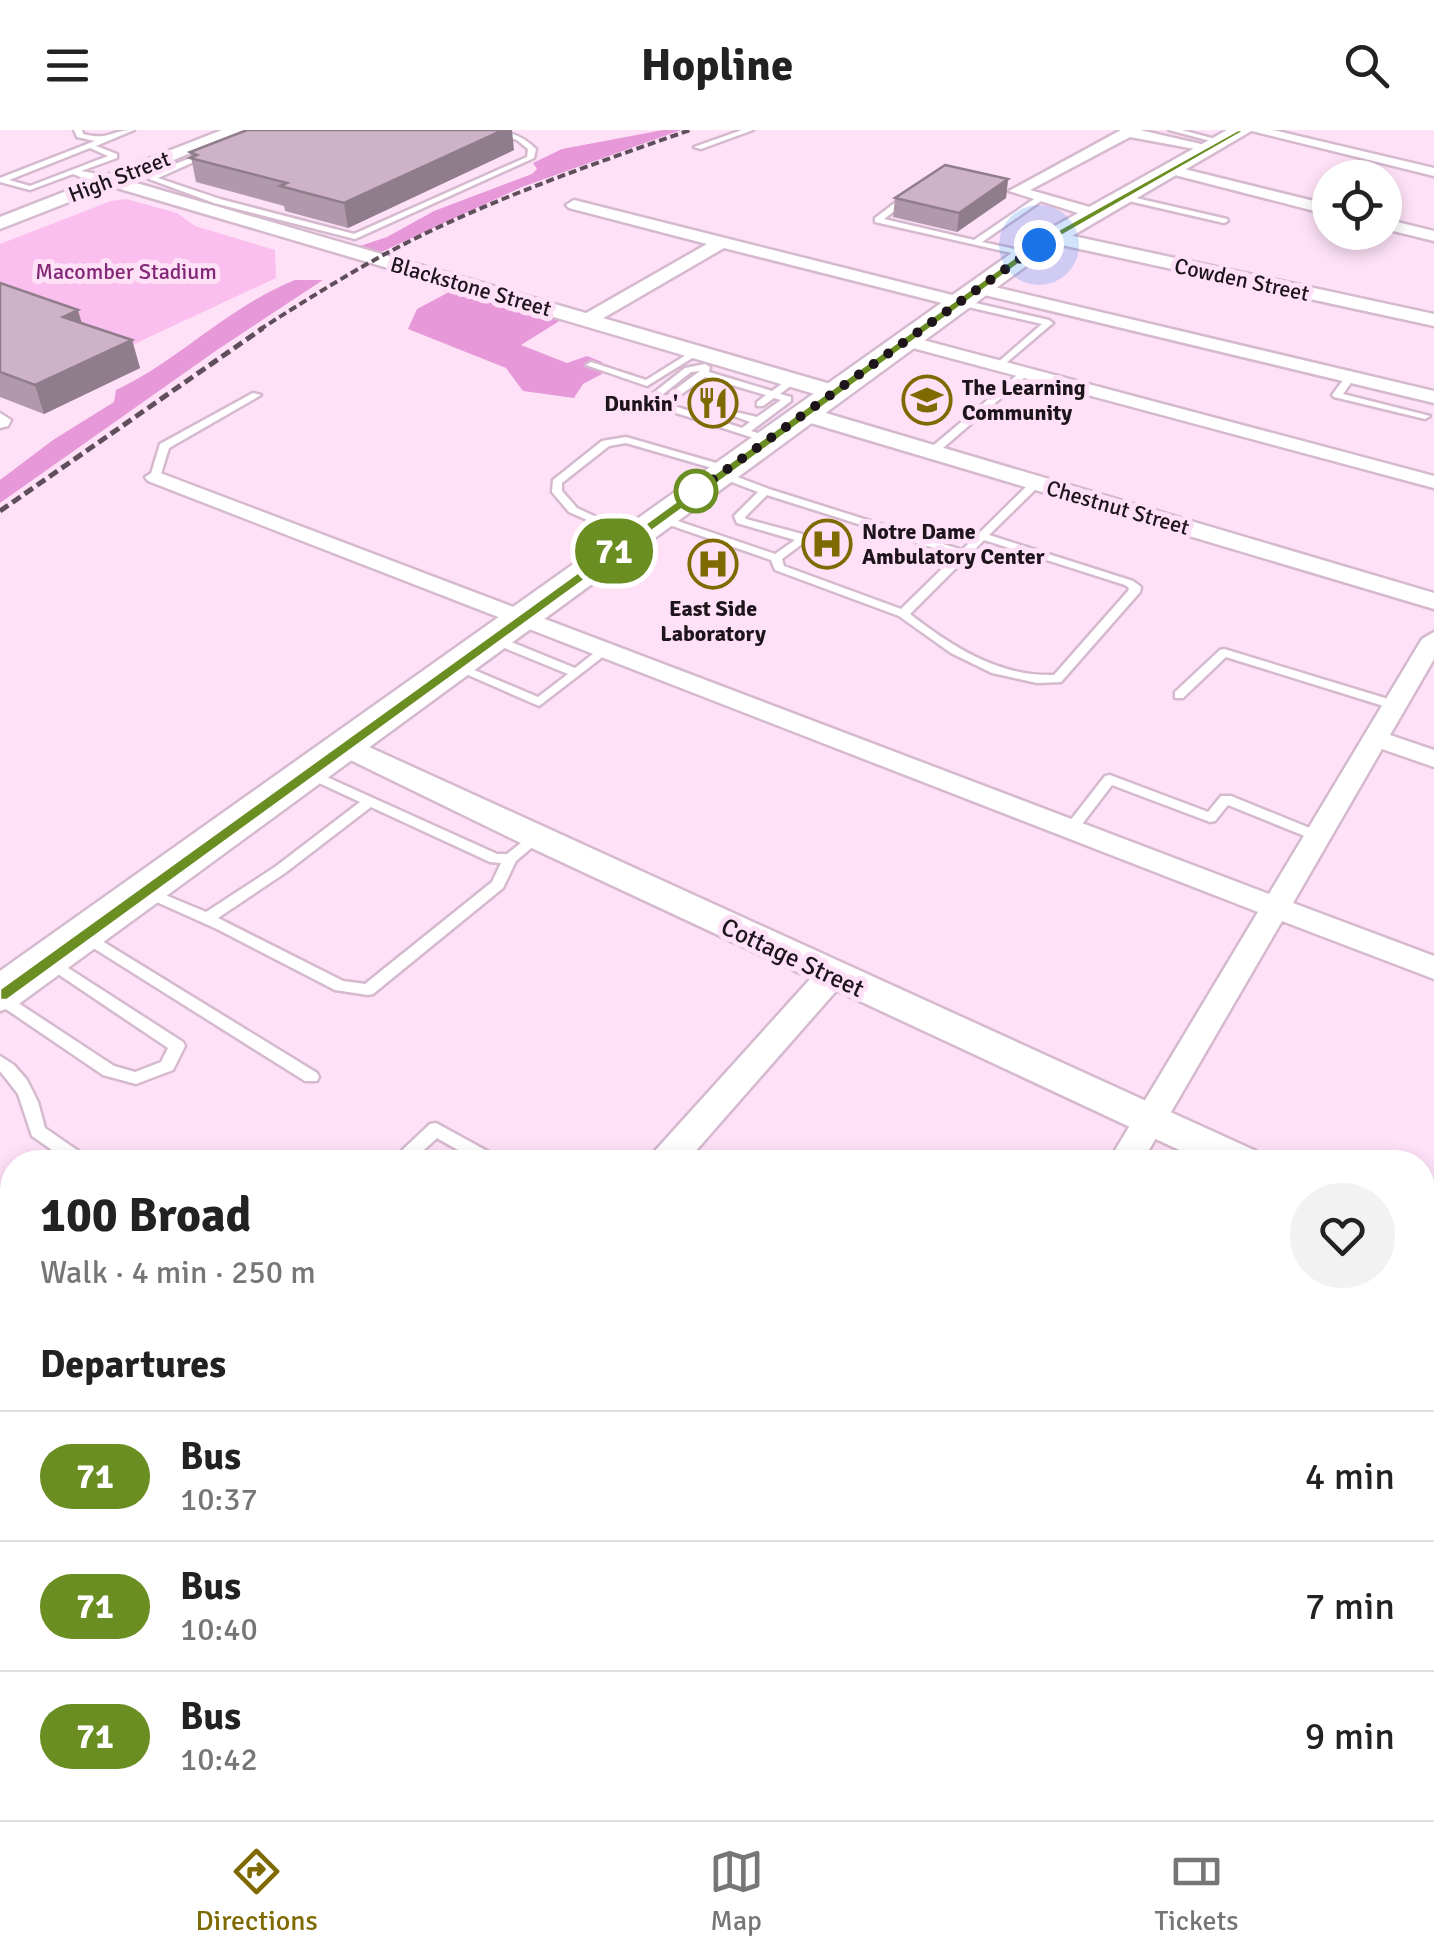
<!DOCTYPE html>
<html lang="en">
<head>
<meta charset="utf-8">
<style>
	:root { --surface:#fff; --page:#f2f2f2; --text:#222; --muted:#767676; --line:#e0e0e0; --accent:#7e6a01 }
	body { margin:0; font-family:Signika,sans-serif; background:var(--page); color:var(--text); height:100vh; display:flex; flex-direction:column; font-size:38px; white-space:nowrap }
	* { box-sizing:border-box; margin:0 }
	p { font-size:32px; color:var(--muted) }
	.icon { flex:none; width:55px; height:55px; fill:none; stroke:currentColor; stroke-width:2; stroke-linecap:round; stroke-linejoin:round }
	.map { position:relative; flex:1; overflow:hidden }
	.side { position:absolute; left:0px; top:1020px; width:1435px; height:670px; display:flex; flex-direction:column; background:var(--surface); border-radius:40px 40px 0 0; box-shadow:0 5px 15px #0003 }
	.side>* { flex:none }
	.badge { padding:0 20px; border-radius:32px; font-size:35px; line-height:65px }
	.tools { position:absolute; left:1312px; top:30px; display:grid; gap:20px }
	.tools a { display:grid; place-items:center; width:90px; height:90px; border-radius:50%; background:var(--surface); box-shadow:0 5px 15px #0003; font-size:50px }
	.you { position:absolute; width:50px; height:50px; margin:-25px; border:8px solid #fff; border-radius:50%; background:#1a73e8; box-shadow:0 0 0 15px #1a73e833 }
	.map>.badge { position:absolute; translate:-50% -50%; box-shadow:0 0 0 5px #fff }
	h2 { padding:0 40px; font-size:38px; line-height:90px }
	.round { display:grid; place-items:center; flex:none; width:105px; height:105px; border-radius:52px; background:var(--page) }
	.headline { display:flex; align-items:center; justify-content:space-between; height:170px; padding:0 40px }
	h1 { font-size:48px; font-weight:700; line-height:75px }
	ul { padding:0; list-style:none }
	li { display:flex; align-items:center; gap:30px; height:130px; padding:0 40px; border-top:2px solid var(--line) }
	li div { flex:1 }
	li b { display:block; font-size:38px }
	li em { font-style:normal }
	li .badge { min-width:110px; font-weight:700; text-align:center }
	header { display:flex; justify-content:space-between; align-items:center; height:130px; padding:0 40px; background:var(--surface); font-size:45px; font-weight:700 }
	.dock { display:flex; justify-content:space-around; align-items:center; height:140px; border-top:2px solid var(--line); background:var(--surface); font-size:28px; color:var(--muted) }
	.dock a { display:grid; justify-items:center; gap:5px }
	.dock .current { color:var(--accent) }
	.map>svg:first-child { display:block }
	.green { fill:#fabfee }
	.forest { fill:#e798d8 }
	.lines { fill:none; stroke-linecap:round; stroke-linejoin:round }
	.service-casing { stroke:#d5b9cf; stroke-width:5 }
	.minor-casing { stroke:#d5b9cf; stroke-width:5 }
	.tertiary-casing { stroke:#d5b9cf; stroke-width:5 }
	.secondary-casing { stroke:#d5b9cf; stroke-width:5 }
	.primary-casing { stroke:#d5b9cf; stroke-width:5 }
	.service { fill:#fff; fill-rule:evenodd }
	.minor { fill:#fff; fill-rule:evenodd }
	.tertiary { fill:#fff; fill-rule:evenodd }
	.secondary { fill:#fff; fill-rule:evenodd }
	.primary { fill:#fff; fill-rule:evenodd }
	.rail-far1 { stroke:#5f4f5b; stroke-width:4; stroke-dasharray:8 4; stroke-linecap:butt }
	.rail { stroke:#5f4f5b; stroke-width:5; stroke-dasharray:10 5; stroke-linecap:butt }
	.wall { fill:#b199ab }
	.shaded-wall { fill:#907d8b }
	.building { fill:#ceb2c7; stroke:#907d8b; stroke-width:2.5 }
	.line { fill:#6b8e23; stroke:#fff; stroke-width:2.5 }
	.walk { stroke:#1e141c; stroke-width:10; stroke-dasharray:0 18 }
	.stop-dot { fill:#fff; stroke:#6b8e23; stroke-width:5 }
	.labels { text-anchor:middle; stroke-width:10; stroke-linejoin:round; paint-order:stroke }
	.far-street-label { font-size:22px; fill:#1e141c; stroke:#fee1f7 }
	.far-park-label { font-size:22px; fill:#822776; stroke:#fee1f7 }
	.far-poi-label { font-size:22px; font-weight:bold; fill:#1e141c; stroke:#fee1f7; text-anchor:start }
	.street-label { font-size:25px; fill:#1e141c; stroke:#fee1f7 }
</style>
</head>
<body>
<header><svg class="icon" aria-label="menu" viewBox="0 0 24 24"><path d="M4 6h16M4 12h16M4 18h16"/></svg>Hopline<svg class="icon" aria-label="search" viewBox="0 0 24 24"><circle cx="10" cy="10" r="6"/><path d="M15 15l6 6"/></svg></header>
<div class="map">
<svg width="1434" height="1690" viewBox="0 0 1434 1690">
	<rect width="100%" height="100%" fill="#fee1f7"/>
	<!-- green -->
	<path class="green" d="M126,69L177,83L195,96L275,120L276,148L130,216L0,169V114L111,71Z"/>
	<!-- forest -->
	<path class="forest" d="M663,0H681L522,57L377,124L360,116L387,107L434,81L532,44L537,39L533,33L562,19Z
		M295,150H323L217,220L0,373V350L53,310L114,272L116,260C177,232 229,176 295,150Z
		M466,153L565,181L558,189L561,190L521,215L567,233L587,226L602,232V244L583,254L574,268L523,261L506,238L408,199L417,179Z"/>
	<g class="lines">
		<!-- service casing -->
		<g class="service-casing">
			<path id="service" d="M74,0H82L83,4C110,11 110,0 134,0L96,16L117,24V28L81,41L114,47V51L95,48L104,53L100,55L73,44L30,60L0,52V48L95,11L77,7ZM90,18L108,26L30,56L9,50Z
				M486,0C506,0 522,5 536,19L534,28L355,109L214,73L149,49L154,42L209,21V25L158,48L220,69L354,104L527,27L528,19L517,10Z
				M742,0H753L701,19L694,17Z
				M1169,0H1182L1226,12L1222,14Z
				M1123,65L1227,89L1228,91L1224,93L1120,69Z
				M904,66L911,68L884,89L974,110L1037,67L1044,69L982,112L1028,122L1029,124L1025,126L875,92V88Z
				M958,169L1049,190L1053,193L999,239L996,238V234L1042,194L955,174V170Z
				M694,220L702,222L647,256L586,235L591,232L646,250Z
				M705,234L710,237L709,242L772,261L790,248H796V252L780,264L791,267V271L751,301L771,307V311H763L658,277L647,268L685,238ZM700,241L661,270L658,268L691,242ZM705,247L766,265L757,272V276H763L774,268L781,270L757,287L731,281V285L750,292L742,298L668,274Z
				M1023,240L1031,242L936,324H928V320Z
				M1350,244L1355,247L1343,264L1430,286L1425,289L1334,267L1332,265L1347,245Z
				M253,263L261,265L169,318L160,347L151,349L150,347L160,314Z
				M626,307L730,337L731,339L726,342L626,313L609,316L562,353V361L577,378L639,407L630,409L569,382L552,362L553,350L602,311Z
				M716,342H724L769,359L962,420L1032,351H1040V355L989,405L1133,451L1141,457L1140,462L1061,552L1037,553L992,543L951,523L899,486L775,440L771,430L655,390V386H663L775,424L795,410L737,393L734,386L758,362L716,346ZM767,365L956,425L901,479L784,436L782,429L806,411L802,404L746,389L745,387ZM984,410L1125,455L1129,458L1128,461L1054,545C999,547 951,516 910,484L966,428L971,427V423Z
				M494,505L575,538L603,516L607,515L613,519L539,576L450,537L456,533L460,534L538,567L568,544L490,512V506Z
				M1224,519L1398,572L1400,575L1398,578H1390L1226,527L1183,568H1175V562L1220,520Z
				M309,639L497,724H507L531,705L536,703L543,708L516,731L503,758L373,864L368,865L335,860L217,799L141,765L139,762L146,757L206,782L275,737L360,672L304,646L302,643ZM371,677L490,732L501,733L492,752L365,854L343,851L218,788L285,743Z
				M1110,645L1208,682L1221,666H1231L1322,703L1324,706L1317,710L1312,709L1228,675L1215,691L1210,692L1112,655L1076,702H1066L1064,699L1066,696L1105,646Z
				M84,800L317,943L319,947L317,951H305L79,809L77,805L79,801Z
				M48,825L183,912L185,916L173,940L136,954L103,945L0,875V861L114,936L135,942L161,932L168,918L43,834L41,830L43,826Z
				M0,926L14,935L27,950L38,972L45,998L87,1027L89,1032H69L32,1006L18,964L0,941Z
				M436,993L498,1027L500,1032H479L437,1008L411,1032H393L395,1027L430,994Z"/>
		</g>
		<!-- minor casing -->
		<g class="minor-casing">
			<path id="minor" d="M1121,0H1140L1218,18L1211,22L1130,7L1030,60L1100,80V86L1094,88L1009,61Z
				M1248,0H1273L1434,38V46Z
				M1172,36L1330,75V85L1167,43L1165,40Z
				M574,70L964,168L967,172L958,177L724,118L593,194H581V186L707,114L569,78L566,75Z
				M1385,89L1434,101V111L1385,99Z
				M978,153L1434,261V273L972,162L969,158Z
				M904,205L1434,346V358L898,214V206Z
				M155,341L1269,764L1422,509L1434,502V529L1390,605L1434,620V637L1382,619L1293,773L1434,826V849L1282,791L1142,1032H1108L1258,782L148,351L145,347Z
				M832,834L843,837L847,845L843,853L686,1032H649L654,1022L821,837Z
				M1434,1268V1332L1422,1336V1273Z
				M12,1400V1448L0,1453V1405Z
				M711,1678H759L754,1690H706Z
				M1268,1678H1314L1310,1690H1264Z"/>
		</g>
		<!-- tertiary casing -->
		<g class="tertiary-casing">
			<path id="tertiary" d="M222,0H245L126,50L841,257L844,262L833,269L825,267L110,56L0,99V87Z
				M1050,101L1434,184V196L1043,111L1041,107Z
				M802,276L1434,463V479L794,288L791,283Z
				M0,283L11,290L8,296L0,298Z
				M347,607L1256,1021L1262,1032H1205L523,714L336,623L332,616L336,609Z
				M1422,1099L1434,1103V1139L1422,1135Z"/>
		</g>
		<!-- secondary casing -->
		<g class="secondary-casing">
			<path id="secondary" d="M0,1433L12,1438V1499L0,1494Z
				M239,1678H309L315,1690H243Z"/>
		</g>
		<!-- primary casing -->
		<g class="primary-casing">
			<path id="primary" d="M1227,0H1253L1048,120L16,876L0,881V841L1030,110Z"/>
		</g>
		<!-- service -->
		<use href="#service" class="service"/>
		<!-- minor -->
		<use href="#minor" class="minor"/>
		<!-- tertiary -->
		<use href="#tertiary" class="tertiary"/>
		<!-- secondary -->
		<use href="#secondary" class="secondary"/>
		<!-- primary -->
		<use href="#primary" class="primary"/>
		<!-- rail-far1 -->
		<path class="rail-far1" d="M259,200C317,163 376,126 439,97C520,59 605,30 690,0"/>
		<!-- rail -->
		<path class="rail" d="M0,381L263,198"/>
	</g>
	<!-- wall -->
	<path class="wall" d="M514,20L348,98L285,81L284,76L196,52L190,22Z
		M1008,49L1006,68L957,102L893,87L895,68Z
		M0,153L81,193L132,210L140,238L44,284L0,267Z"/>
	<!-- shaded-wall -->
	<path class="shaded-wall" d="M503,0H512L514,20L348,98L344,73Z
		M1008,49L1006,68L957,102L959,83Z
		M78,180L86,208L63,187Z
		M132,210L140,238L44,284L35,255Z
		M12,1636V1678H16L5,1690H0V1651Z"/>
	<!-- building -->
	<path class="building" d="M247,0H503L344,73L280,56L287,53L190,28L197,25L190,22Z
		M945,35L1008,49L959,83L895,68Z
		M0,153L78,180L63,187L132,210L35,255L0,242Z
		M0,1514L12,1525V1636L0,1651Z
		M90,1678H146L156,1685L152,1690H79Z"/>
	<!-- line -->
	<path class="line" d="M1238,0H1246L1042,117L7,870H0V859L1035,113Z"/>
	<g class="lines">
		<!-- walk -->
		<path class="walk" d="M696,361L690,366L1039,115"/>
	</g>
	<!-- icons -->
	<defs>
		<g id="school-ring" transform="scale(2.5)"><circle r="9.5" fill="#fee1f7" stroke="#7e6a01" stroke-width="1.5"/><path d="M0-5L7-2L0 1L-7-2ZM-4 1L0 2.5L4 1V4Q0 6-4 4Z" fill="#7e6a01"/></g>
		<g id="restaurant-ring" transform="scale(2.5)"><circle r="9.5" fill="#fee1f7" stroke="#7e6a01" stroke-width="1.5"/><path d="M-5-6h1v4h1v-4h1v4h1v-4h1v5L-1.5 .5V6h-2V.5L-5-1ZM5-6V6H3V1.5H1.5Q1.5-4 5-6Z" fill="#7e6a01"/></g>
		<g id="hospital-ring" transform="scale(2.5)"><circle r="9.5" fill="#fee1f7" stroke="#7e6a01" stroke-width="1.5"/><path d="M-5-5h3v3.5h4V-5h3V5h-3V1.5h-4V5h-3Z" fill="#7e6a01"/></g>
	</defs>
	<g fill-rule="evenodd">
		<use href="#school-ring" x="927" y="270"/>
		<use href="#restaurant-ring" x="713" y="273"/>
		<use href="#hospital-ring" x="827" y="414"/>
		<use href="#hospital-ring" x="713" y="434"/>
	</g>
	<!-- markers -->
	<circle class="stop-dot" cx="696" cy="361" r="20"/>
	<g class="labels">
		<!-- far-street labels -->
		<g class="far-street-label">
			<text transform="translate(119 46) rotate(-21)" y="8">High Street</text>
			<text transform="translate(1242 149) rotate(12)" y="8">Cowden Street</text>
			<text transform="translate(471 156) rotate(16)" y="8">Blackstone Street</text>
			<text transform="translate(1118 377) rotate(16)" y="8">Chestnut Street</text>
		</g>
		<!-- far-park labels -->
		<g class="far-park-label">
			<text x="126" y="149">Macomber Stadium</text>
		</g>
		<!-- far-poi labels -->
		<g class="far-poi-label">
			<text x="962" y="265">The Learning<tspan x="962" dy="25">Community</tspan></text>
			<text x="678" y="281" text-anchor="end">Dunkin'</text>
			<text x="862" y="409">Notre Dame<tspan x="862" dy="25">Ambulatory Center</tspan></text>
			<text x="713" y="486" text-anchor="middle">East Side<tspan x="713" dy="25">Laboratory</tspan></text>
		</g>
		<!-- street labels -->
		<g class="street-label">
			<text transform="translate(793 827) rotate(25)" y="9">Cottage Street</text>
		</g>
	</g>
</svg>
<div class="tools">
<a><svg class="icon" aria-label="locate" viewBox="0 0 24 24"><circle cx="12" cy="12" r="6"/><path d="M12 2v4M12 18v4M2 12h4M18 12h4"/></svg></a>
</div>
<div class="you" style="left:1039px;top:115px"></div>
<b class="badge" style="left:614px;top:421px;background:#6b8e23;color:#fff">71</b>
<section class="side">
<div class="headline"><div><h1>100 Broad</h1><p>Walk · 4 min · 250 m</p></div><a class="round"><svg class="icon" aria-label="heart" viewBox="0 0 24 24"><path d="M12 20l-8-8c-3-5 5-10 8-4 3-6 11-1 8 4z"/></svg></a></div>
<h2>Departures</h2>
<ul>
<li><span class="badge" style="background:#6b8e23;color:#fff">71</span><div><b>Bus</b><p>10:37</p></div><em>4 min</em></li>
<li><span class="badge" style="background:#6b8e23;color:#fff">71</span><div><b>Bus</b><p>10:40</p></div><em>7 min</em></li>
<li><span class="badge" style="background:#6b8e23;color:#fff">71</span><div><b>Bus</b><p>10:42</p></div><em>9 min</em></li>
</ul>
</section>
</div>
<nav class="dock">
<a class="current"><svg class="icon" aria-label="directions" viewBox="0 0 24 24"><path d="M12 3l9 9-9 9-9-9zM9 14v-3h6M13 9l2 2-2 2"/></svg>Directions</a>
<a><svg class="icon" aria-label="map" viewBox="0 0 24 24"><path d="M3 6l6-2 6 2 6-2v14l-6 2-6-2-6 2zM9 4v14M15 6v14"/></svg>Map</a>
<a><svg class="icon" aria-label="tickets" viewBox="0 0 24 24"><path d="M3 7h18v10H3zM15 7v10"/></svg>Tickets</a>
</nav>
</body>
</html>
